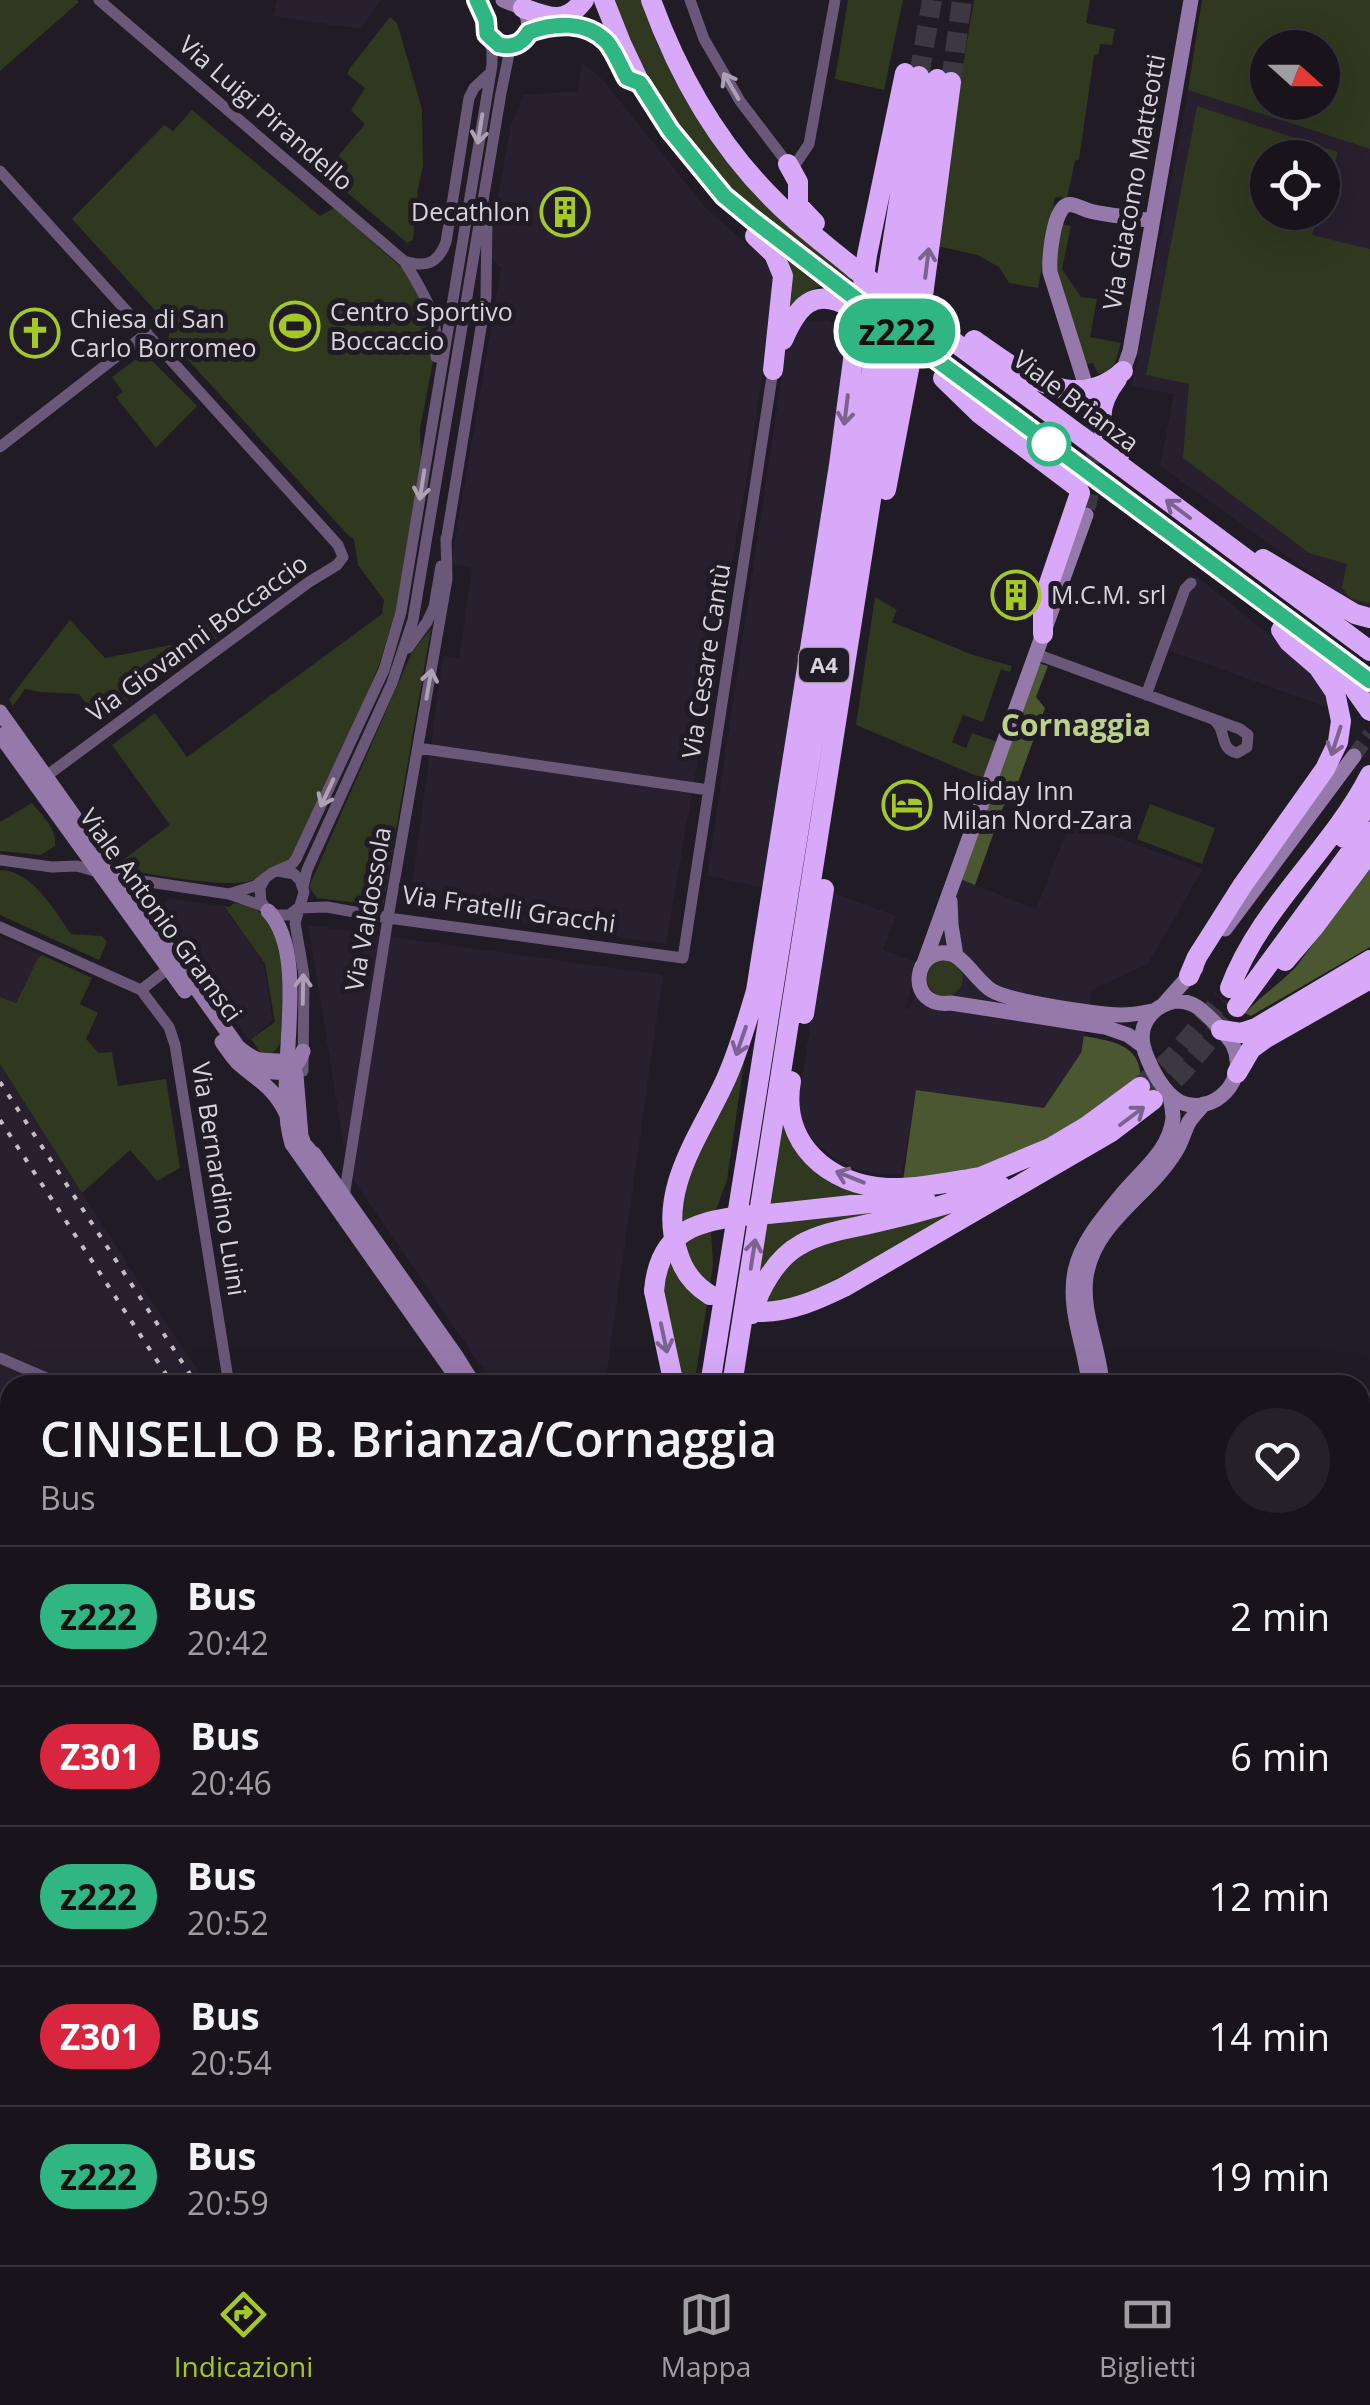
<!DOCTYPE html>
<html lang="it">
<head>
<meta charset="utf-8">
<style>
	:root { --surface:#19141c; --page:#262129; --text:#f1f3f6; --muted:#9f9ea3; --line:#37333b; --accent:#a4c825 }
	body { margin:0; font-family:"Open Sans",sans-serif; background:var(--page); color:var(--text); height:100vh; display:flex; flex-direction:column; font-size:38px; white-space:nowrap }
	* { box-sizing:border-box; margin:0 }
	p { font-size:32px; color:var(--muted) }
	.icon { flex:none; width:55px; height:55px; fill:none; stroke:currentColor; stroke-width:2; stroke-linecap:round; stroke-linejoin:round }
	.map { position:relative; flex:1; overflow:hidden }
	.sheet { position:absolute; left:0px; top:1375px; width:1370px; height:890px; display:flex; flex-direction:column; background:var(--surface); border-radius:30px 30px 0 0; box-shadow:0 10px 40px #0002,0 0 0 2px var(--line) }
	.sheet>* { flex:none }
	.badge { padding:0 20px; border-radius:32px; font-size:35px; line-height:65px }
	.needle { width:65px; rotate:111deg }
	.tools { position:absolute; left:1250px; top:30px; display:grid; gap:20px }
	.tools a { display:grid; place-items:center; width:90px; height:90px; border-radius:50%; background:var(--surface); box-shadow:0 10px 40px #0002,0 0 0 2px var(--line); font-size:50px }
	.map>.badge { position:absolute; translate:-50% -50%; box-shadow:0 0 0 5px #fff }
	.round { display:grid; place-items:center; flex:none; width:105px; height:105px; border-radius:52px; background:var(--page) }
	.summary { display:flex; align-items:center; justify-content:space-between; height:170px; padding:0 40px }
	h1 { font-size:48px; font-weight:600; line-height:75px }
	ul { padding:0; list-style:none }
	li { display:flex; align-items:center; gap:30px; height:140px; padding:0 40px; border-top:2px solid var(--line) }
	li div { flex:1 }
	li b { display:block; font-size:38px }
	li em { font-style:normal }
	li .badge { min-width:110px; font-weight:700; text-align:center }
	.menu { display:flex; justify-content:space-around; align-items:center; height:140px; border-top:2px solid var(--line); background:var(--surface); font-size:28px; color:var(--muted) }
	.menu a { display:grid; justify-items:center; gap:5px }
	.menu .selected { color:var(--accent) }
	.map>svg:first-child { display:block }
	.built { fill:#281f2f; fill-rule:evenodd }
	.green { fill:#30381f; fill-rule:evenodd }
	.forest { fill:#4b5731 }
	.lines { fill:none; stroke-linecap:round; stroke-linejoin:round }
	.secondary-tunnel { stroke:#3c3740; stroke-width:15; stroke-dasharray:15 8; stroke-linecap:butt }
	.highway-tunnel { stroke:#3c3740; stroke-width:20; stroke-dasharray:20 10; stroke-linecap:butt }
	.street { stroke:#6a5878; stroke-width:11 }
	.secondary { stroke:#9679ab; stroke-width:15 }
	.highway { stroke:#d7a9f8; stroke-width:20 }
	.rail { stroke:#c3bec6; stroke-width:4; stroke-dasharray:5 10; stroke-linecap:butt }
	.highway-bridge { stroke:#d7a9f8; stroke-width:20 }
	.oneway { stroke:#aca2b3 }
	.oneway2 { stroke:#7c628e }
	.line-casing { stroke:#fff; stroke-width:22 }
	.line { stroke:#2fb683; stroke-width:15 }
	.stop-dot { fill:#fff; stroke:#2fb683; stroke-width:5 }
	.labels { text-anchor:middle; stroke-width:10; stroke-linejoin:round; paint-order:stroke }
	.shield { fill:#211b25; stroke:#a19ca4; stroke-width:2.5 }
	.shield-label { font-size:22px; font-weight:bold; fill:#d8d4db }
	.street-label { font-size:25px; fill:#d8d4db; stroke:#211b25 }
	.poi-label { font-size:25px; fill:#d8d4db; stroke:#211b25; text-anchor:start }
	.quarter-label { font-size:30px; font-weight:bold; fill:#bbd187; stroke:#211b25 }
</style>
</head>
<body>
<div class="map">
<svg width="1370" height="2265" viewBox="0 0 1370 2265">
	<rect width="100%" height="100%" fill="#211b25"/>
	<!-- built -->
	<path class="built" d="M277,0H381L361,29L273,16Z
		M582,62L603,80L705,207L770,265L777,273L751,453L666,944L409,906L443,656L459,659L472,568L451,564L501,268L487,253L511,125L524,95L578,91Z
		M1188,90L1370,149V610L1361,609L1160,466L1174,394L1132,386ZM1268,158H1322V212H1268Z
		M801,321H829L846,339L828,477L764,888L707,876L785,354Z
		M1194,574L1300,660L1316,676L1332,709L1165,649Z
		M1071,820L1203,869L1148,964L1092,990L1081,1053L1044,1108L916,1090L902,1174H879L855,1169L832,1157L807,1134L800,1118L799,1097L831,892L896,916L883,950L920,964L905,1008L910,1009L958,878L1036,909Z
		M170,898L223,906L264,964L273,1021L249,1040L159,914V907Z
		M308,925L663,975L605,1385H494L348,1172Z
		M0,937L42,955L38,958L16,1003L0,997Z
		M0,1064L143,1288L208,1385H10V1553L0,1560Z
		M1370,1466V1625L1360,1622V1508Z
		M0,2188L10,2204V2255H43L50,2265H0Z
		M1360,2227L1370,2242V2265H1203L1206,2255H1360Z
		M624,2255H769L775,2265H616L617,2262H623Z"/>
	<!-- green -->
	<path class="green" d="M0,0H77L79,2L0,71Z
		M612,0H641L658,46L696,117L871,289L867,295C825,263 780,233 740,197C680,143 644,72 612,0Z
		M848,0H903L884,90L835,79Z
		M974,0H1090L1086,23L1115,29L1112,45L1100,44L1099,53L1094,56L1079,159L1075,161L1067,198L1055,197L1038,288L1009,283L999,267L977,255L933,245Z
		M1202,0H1370V149L1188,90ZM1268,48H1322V102H1268Z
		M390,17L397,23L422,109L423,166L418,189L413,240L407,243L324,173L365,124L351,110L365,88L347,74L350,68Z
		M1197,106L1338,152L1323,202L1322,158H1268V212L1319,213L1312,235L1370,249V603L1351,599L1342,588L1347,564L1309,553L1183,458L1189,384L1146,375Z
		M192,110L320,216L334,208L401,267L428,310L434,336L433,361L420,429L421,462L396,610L379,665L363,704L292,856C281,867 265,877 250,881C225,888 159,875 130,871L120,862L170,825L112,745L155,713L187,757L382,614L384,600L358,565L354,539L347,534L168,338L171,328L72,219L164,125L173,131Z
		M1062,224L1071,226L1062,269L1081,297L1097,299L1090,337L1121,343L1115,363L1102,376L1101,373L1098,374L1093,363L1085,365L1058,281L1056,255Z
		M789,261L824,285L803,294L786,316V264Z
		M144,353L197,406L156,448L116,397L123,392L112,377Z
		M875,597L897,610L892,622L973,655L1012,666L1010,672L1001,669L983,722L963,715L952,742L966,748L972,733L998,742L984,779L856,725Z
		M219,615L230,628L176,669L171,668L99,721L79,694L40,692L25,689L13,706L9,699L70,620L105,658L181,643Z
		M431,629L383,906L317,898L309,887L412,652Z
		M32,803C42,816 57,828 55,846L41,855L0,851V822Z
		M1150,804L1215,828L1202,864L1137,839Z
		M0,870C33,871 54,910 71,934L102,936L107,942L99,960L0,915Z
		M234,903L253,906L273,926L283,970L281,1040C278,1050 273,1054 262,1055L251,1039L275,1022L265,964L224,906L229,907Z
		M42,955L92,978L80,1004L98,1013L86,1039L99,1053L112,1052L118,1086L166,1079L180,1168L157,1181L130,1150L82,1193L0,1064V997L16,1003L38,958Z
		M927 978a18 18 0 1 1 36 0a18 18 0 1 1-36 0Z
		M746,1048L727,1180L714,1215L711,1230L713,1265L710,1287L688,1261L678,1212L681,1188Z
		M783,1108L808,1162L938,1203L846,1224L755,1283Z
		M998,1194L808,1297L761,1306C772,1281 788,1262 811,1248Z
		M670,1252L707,1304L694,1385H679L661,1276Z
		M10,1553V1783L0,1767V1560Z
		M0,1824L10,1839V1908L0,1914Z
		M10,1978V2016L0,2024V1984Z
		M10,2041V2204L0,2188V2049Z
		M43,2255H442L431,2265H50Z
		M769,2255H857L846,2265H775Z"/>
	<!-- forest -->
	<path class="forest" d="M1035,662L1048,666L1036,697L1045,708L1016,788L1003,807L975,885L958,878Z
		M1370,868V947L1251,1016L1245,1013C1261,996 1279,984 1295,968Z
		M1084,1036C1117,1042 1145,1046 1140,1087L1084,1121L980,1177L903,1181L916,1090L1044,1108L1081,1053Z
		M1360,1979L1370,1981V2210L1360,2219Z"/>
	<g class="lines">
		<!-- secondary-tunnel -->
		<path class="secondary-tunnel" d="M1084,380C1093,424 1100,471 1086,515
			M1354,756L1370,734"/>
		<!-- highway-tunnel -->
		<path class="highway-tunnel" d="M919,76L932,0
			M951,82L962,0
			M1140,1087L1171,1059L1222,999
			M1153,1100L1183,1071L1237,1007"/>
		<!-- street -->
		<path class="street" d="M99,0L404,261C424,294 440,316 436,357
			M690,0L704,39L740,101L788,164L797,162L809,144L835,0
			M0,171L338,545L343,557L337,565L309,582L45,777
			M404,261C425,268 438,264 446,242L469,98L474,88L490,73
			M0,447L147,333
			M446,542L486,297L487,214
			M408,648L427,622L434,607L441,566
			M1036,654L1240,729L1248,735L1247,747L1237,753C1218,748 1228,731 1213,719
			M1146,695L1185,589L1191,583
			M418,748L709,790
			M0,860L52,867L77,866L98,872
			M278,871L294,874L300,880L304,892L295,923L304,975L303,1071
			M116,877L229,894L263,906
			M265,878L260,888L261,902L268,911L277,915H289L298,908L327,907L388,918L683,958L773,370
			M303,887L307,870L392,683L413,620L501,93L509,54L516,45
			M229,894L255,886L272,873L292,864L296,859L384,670L401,612L492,65V50L488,38
			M0,927L141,990L169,1027L175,1045L229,1385
			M141,990L169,968
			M344,1197L388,918L447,579L446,538
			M0,1358L63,1385
			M0,1540L10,1533
			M0,1797L10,1812
			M937,2265L951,2255
			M1193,2265L1195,2255"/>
		<!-- secondary -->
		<path class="secondary" d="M477,0C482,11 484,30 490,38C508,61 542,36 523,8L503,0
			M1123,371L1130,351L1191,0
			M1084,380L1050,272C1049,258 1053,210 1067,205C1074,203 1082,209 1090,211C1110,216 1132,217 1152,221
			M0,712L238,1047C245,1053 251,1058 260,1060C278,1063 287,1055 296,1075L301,1136L304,1144L318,1160
			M0,735L185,991
			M950,901L951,925L956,956
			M268,911C313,959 272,1079 292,1144L462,1385
			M1225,929L1354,756
			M924,963L1086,515
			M1175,1001C1194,1001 1201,1009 1214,1022C1220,1029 1229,1037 1233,1045C1250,1079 1214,1117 1180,1102C1164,1094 1151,1069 1145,1052C1136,1027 1150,1007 1175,1001Z
			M1164,1004L1196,968
			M222,1042C227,1049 232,1057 238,1063C257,1080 274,1087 286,1113
			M1143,1046L1128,1035L1105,1027L951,1003C904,1009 913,944 951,954C965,958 977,981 991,990C1010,1002 1096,1014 1121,1015C1132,1015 1142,1013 1152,1011
			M248,1066C271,1073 294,1080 303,1051
			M314,1154L456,1356L474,1385
			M1089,1385C1086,1347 1067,1311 1075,1271C1081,1242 1104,1216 1123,1193C1142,1170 1170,1150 1173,1118C1173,1111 1171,1102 1170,1095
			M1102,1385C1100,1349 1081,1313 1086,1277C1094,1222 1150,1195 1176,1151C1182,1142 1184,1131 1189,1122C1193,1116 1199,1110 1204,1104
			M1360,1479L1370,1438
			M1360,1919L1370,1921
			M0,1935L10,1928
			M0,1967L10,1961
			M1091,2255L1098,2265"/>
		<!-- highway -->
		<path class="highway" d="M604,0L621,43L640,83L670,130L724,196L851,297
			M651,0C679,77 719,147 778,204C802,228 830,248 856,270
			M523,8C550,18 565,25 584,0
			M529,32C555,23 584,20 606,42C611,47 615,56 618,62
			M788,164L798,182V205L815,223
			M755,236L774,254L783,276L773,370
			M926,321L1370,651
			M783,340C797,307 813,286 850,307
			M974,340C1017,370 1074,417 1123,371
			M922,349L1370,681
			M943,378L980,414L1077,487L1080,493L1043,601V634
			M1117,379C1095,408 1097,428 1119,456
			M886,490L923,296L951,82
			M1263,559L1355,614L1370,618
			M1325,666L1353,687L1370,711
			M1344,838L1370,803
			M1285,961L1314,927L1370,852
			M1189,976L1197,957L1242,886L1325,769L1338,742L1341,721L1335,692L1318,667L1289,642L1281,630
			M1230,988C1260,907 1331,851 1370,775
			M1237,1007L1366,831
			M804,1014L824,889
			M1221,1030L1241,1033L1256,1028L1370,960
			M1237,1073L1251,1049L1266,1038L1370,979
			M791,1081C780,1143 828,1185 887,1188C918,1189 949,1182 980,1177
			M971,1181L1050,1148L1087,1126L1140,1087
			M788,1212L925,1197
			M654,1291L674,1385
			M710,1295C694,1285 683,1271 678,1253C656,1190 702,1133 726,1079C739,1050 747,1021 756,991L839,465L867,255L905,73
			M762,1312C793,1311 817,1300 844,1287L1111,1132L1153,1100
			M752,1314C759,1289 776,1258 800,1245C824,1231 855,1228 882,1221C922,1212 962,1200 1001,1186
			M710,1385L919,76
			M732,1385L937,79
			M571,2265L573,2255
			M592,2265L593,2255"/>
		<!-- rail -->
		<path class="rail" d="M0,1082L197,1385
			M0,1120L173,1385
			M745,2255L751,2265
			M764,2255L771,2265"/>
		<!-- highway-bridge -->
		<path class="highway-bridge" d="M856,270L926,321
			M851,297L922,349
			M654,1291C660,1212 726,1219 788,1212"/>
	</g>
	<!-- one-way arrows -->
	<defs><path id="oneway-shaft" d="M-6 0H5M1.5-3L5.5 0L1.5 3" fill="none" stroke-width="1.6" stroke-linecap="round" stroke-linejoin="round" transform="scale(2.5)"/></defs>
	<g class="oneway">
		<use href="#oneway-shaft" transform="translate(731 86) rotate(-120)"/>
		<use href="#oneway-shaft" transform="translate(480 129) rotate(99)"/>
		<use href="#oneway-shaft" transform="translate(422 485) rotate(99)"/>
		<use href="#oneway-shaft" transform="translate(429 684) rotate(-80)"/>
		<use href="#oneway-shaft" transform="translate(327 793) rotate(115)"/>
		<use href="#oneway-shaft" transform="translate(303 989) rotate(-89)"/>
	</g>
	<g class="oneway2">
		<use href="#oneway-shaft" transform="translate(927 263) rotate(-83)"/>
		<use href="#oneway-shaft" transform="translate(846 410) rotate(97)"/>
		<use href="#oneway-shaft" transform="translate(1178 509) rotate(-143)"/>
		<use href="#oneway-shaft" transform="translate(1336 741) rotate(108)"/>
		<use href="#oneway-shaft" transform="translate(741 1041) rotate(109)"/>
		<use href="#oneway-shaft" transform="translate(1132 1116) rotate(-37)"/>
		<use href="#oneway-shaft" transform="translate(850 1177) rotate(-158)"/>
		<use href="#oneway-shaft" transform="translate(753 1254) rotate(-81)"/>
		<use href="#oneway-shaft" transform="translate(664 1338) rotate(78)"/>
	</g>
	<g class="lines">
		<!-- line casing -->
		<g class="line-casing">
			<path id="line" d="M477,0L486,20L487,34L499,45C513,48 522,44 529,32C554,23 586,20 607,42C615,52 621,67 627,78L640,83L670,130L724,196L752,219L899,332L1370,681"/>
		</g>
		<!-- line -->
		<use href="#line" class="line"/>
	</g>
	<!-- icons -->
	<defs>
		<g id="building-ring" transform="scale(2.5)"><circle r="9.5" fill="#211b25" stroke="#a4c825" stroke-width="1.5"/><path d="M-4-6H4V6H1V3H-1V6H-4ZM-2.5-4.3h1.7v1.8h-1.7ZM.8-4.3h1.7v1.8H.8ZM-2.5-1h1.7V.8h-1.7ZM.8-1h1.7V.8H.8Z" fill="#a4c825"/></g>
		<g id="stadium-ring" transform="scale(2.5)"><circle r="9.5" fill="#211b25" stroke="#a4c825" stroke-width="1.5"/><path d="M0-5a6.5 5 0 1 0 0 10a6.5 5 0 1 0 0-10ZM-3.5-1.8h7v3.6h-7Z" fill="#a4c825"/></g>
		<g id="church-ring" transform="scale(2.5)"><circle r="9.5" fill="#211b25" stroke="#a4c825" stroke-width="1.5"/><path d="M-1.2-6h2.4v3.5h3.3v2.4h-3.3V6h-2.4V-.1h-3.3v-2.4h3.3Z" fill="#a4c825"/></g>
		<g id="hotel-ring" transform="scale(2.5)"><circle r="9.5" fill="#211b25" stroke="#a4c825" stroke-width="1.5"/><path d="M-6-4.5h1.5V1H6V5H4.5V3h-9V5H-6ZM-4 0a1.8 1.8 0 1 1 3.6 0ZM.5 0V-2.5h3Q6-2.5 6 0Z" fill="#a4c825"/></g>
	</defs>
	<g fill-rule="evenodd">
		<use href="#building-ring" x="565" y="212"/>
		<use href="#stadium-ring" x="295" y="326"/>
		<use href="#church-ring" x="35" y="333"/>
		<use href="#building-ring" x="1016" y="595"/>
		<use href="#hotel-ring" x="907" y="805"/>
	</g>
	<!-- markers -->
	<circle class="stop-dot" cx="1049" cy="444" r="20"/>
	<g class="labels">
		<!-- shield labels -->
		<rect class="shield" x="799" y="648" width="50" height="34" rx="8"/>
		<g class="shield-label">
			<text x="824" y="673">A4</text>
		</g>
		<!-- street labels -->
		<g class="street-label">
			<text transform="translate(266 113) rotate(41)" y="9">Via Luigi Pirandello</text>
			<text transform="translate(1134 182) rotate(-80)" y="9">Via Giacomo Matteotti</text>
			<text transform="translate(1076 401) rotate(37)" y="9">Viale Brianza</text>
			<text transform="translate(197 638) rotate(-36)" y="9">Via Giovanni Boccaccio</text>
			<text transform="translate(706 661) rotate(-81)" y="9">Via Cesare Cantù</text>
			<text transform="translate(368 909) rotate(-80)" y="9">Via Valdossola</text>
			<text transform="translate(509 909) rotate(8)" y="9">Via Fratelli Gracchi</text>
			<text transform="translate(161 915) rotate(54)" y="9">Viale Antonio Gramsci</text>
			<text transform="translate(219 1179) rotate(81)" y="9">Via Bernardino Luini</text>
		</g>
		<!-- poi labels -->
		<g class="poi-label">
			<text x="530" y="221" text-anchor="end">Decathlon</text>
			<text x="330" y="321">Centro Sportivo<tspan x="330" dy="29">Boccaccio</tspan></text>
			<text x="70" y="328">Chiesa di San<tspan x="70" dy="29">Carlo Borromeo</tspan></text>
			<text x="1051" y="604">M.C.M. srl</text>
			<text x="942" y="800">Holiday Inn<tspan x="942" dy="29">Milan Nord-Zara</tspan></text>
		</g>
		<!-- quarter labels -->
		<g class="quarter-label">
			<text x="1076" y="736">Cornaggia</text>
		</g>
	</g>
</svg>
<div class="tools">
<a><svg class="needle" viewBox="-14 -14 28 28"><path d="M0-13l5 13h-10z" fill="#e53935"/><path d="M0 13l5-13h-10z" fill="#9f9ea3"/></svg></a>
<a><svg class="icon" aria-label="locate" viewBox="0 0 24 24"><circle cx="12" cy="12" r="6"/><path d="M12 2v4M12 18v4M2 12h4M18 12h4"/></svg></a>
</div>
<b class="badge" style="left:897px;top:331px;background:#2fb683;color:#111">z222</b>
<section class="sheet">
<div class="summary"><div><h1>CINISELLO B. Brianza/Cornaggia</h1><p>Bus</p></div><a class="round"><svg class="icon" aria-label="heart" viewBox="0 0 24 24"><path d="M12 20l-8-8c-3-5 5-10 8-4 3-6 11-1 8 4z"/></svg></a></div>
<ul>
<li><span class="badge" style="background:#2fb683;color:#111">z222</span><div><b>Bus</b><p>20:42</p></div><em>2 min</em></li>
<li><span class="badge" style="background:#d7263d;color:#fff">Z301</span><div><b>Bus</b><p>20:46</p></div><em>6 min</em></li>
<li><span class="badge" style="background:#2fb683;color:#111">z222</span><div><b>Bus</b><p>20:52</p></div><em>12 min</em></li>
<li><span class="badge" style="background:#d7263d;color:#fff">Z301</span><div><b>Bus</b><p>20:54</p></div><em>14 min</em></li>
<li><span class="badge" style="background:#2fb683;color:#111">z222</span><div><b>Bus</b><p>20:59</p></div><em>19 min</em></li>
</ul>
</section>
</div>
<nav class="menu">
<a class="selected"><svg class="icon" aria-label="directions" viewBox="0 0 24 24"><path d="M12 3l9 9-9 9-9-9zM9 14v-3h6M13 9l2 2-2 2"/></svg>Indicazioni</a>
<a><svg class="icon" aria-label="map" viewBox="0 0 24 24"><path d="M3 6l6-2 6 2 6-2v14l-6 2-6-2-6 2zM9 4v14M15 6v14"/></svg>Mappa</a>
<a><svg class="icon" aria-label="tickets" viewBox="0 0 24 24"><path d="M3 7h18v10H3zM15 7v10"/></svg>Biglietti</a>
</nav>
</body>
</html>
